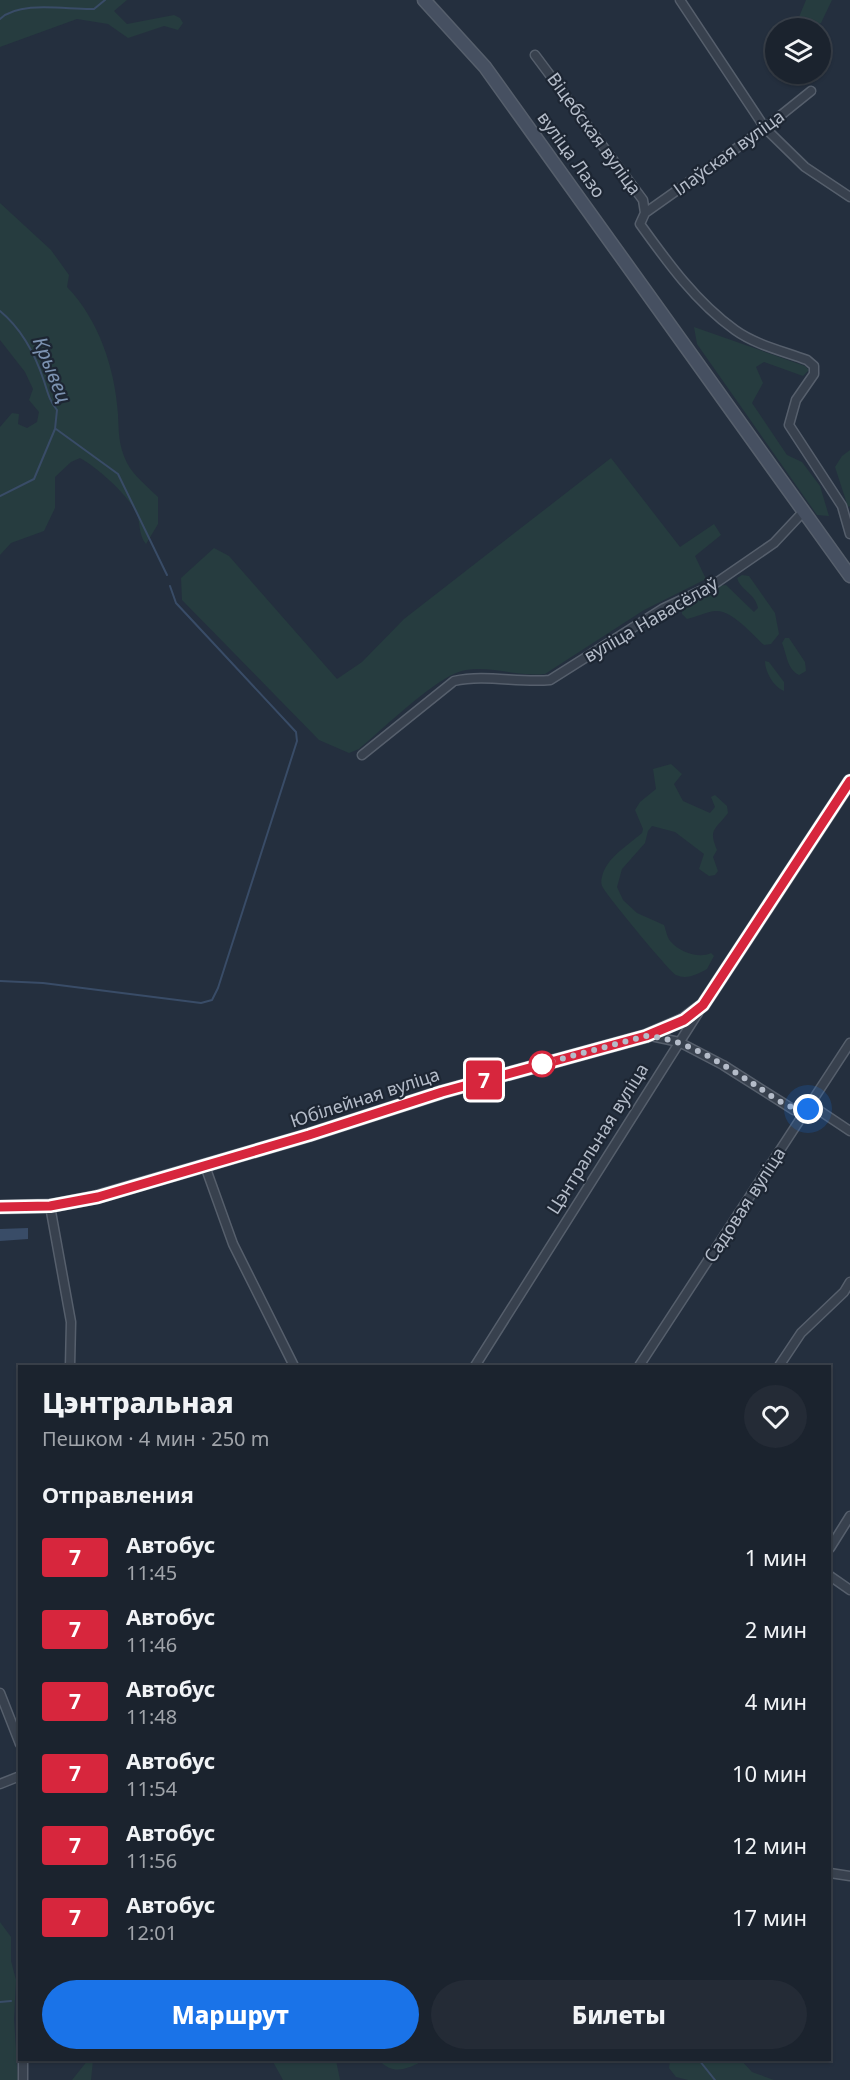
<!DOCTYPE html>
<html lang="ru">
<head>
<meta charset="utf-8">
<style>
	:root { --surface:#1b232e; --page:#242b36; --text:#f1f3f6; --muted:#a0a4aa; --line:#39404a; --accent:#1a73e8 }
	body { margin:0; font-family:"Noto Sans",sans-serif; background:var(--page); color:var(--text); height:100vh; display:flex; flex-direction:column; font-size:22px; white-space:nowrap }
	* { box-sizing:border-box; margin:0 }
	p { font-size:20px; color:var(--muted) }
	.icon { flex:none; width:33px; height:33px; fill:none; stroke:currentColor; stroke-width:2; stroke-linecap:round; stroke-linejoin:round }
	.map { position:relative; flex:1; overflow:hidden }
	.details { position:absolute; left:18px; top:1365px; width:813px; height:696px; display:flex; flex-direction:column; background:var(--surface); border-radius:0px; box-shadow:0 2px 4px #0004,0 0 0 2px var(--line) }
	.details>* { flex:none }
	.badge { padding:0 12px; border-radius:4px; font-size:21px; line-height:39px }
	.buttons { position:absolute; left:765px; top:18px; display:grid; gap:12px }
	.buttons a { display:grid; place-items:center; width:66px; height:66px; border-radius:50%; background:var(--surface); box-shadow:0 2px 4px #0004,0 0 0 2px var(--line); font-size:30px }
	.you { position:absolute; width:30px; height:30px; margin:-15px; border:4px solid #fff; border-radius:50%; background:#1a73e8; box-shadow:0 0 0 9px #1a73e833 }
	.map>.badge { position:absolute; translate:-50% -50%; box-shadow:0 0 0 3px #fff }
	h2 { padding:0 24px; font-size:22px; line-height:54px }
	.round { display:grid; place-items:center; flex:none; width:63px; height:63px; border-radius:32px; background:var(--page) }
	.overview { display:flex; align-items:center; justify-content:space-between; height:102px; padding:0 24px }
	h1 { font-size:28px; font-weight:800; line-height:45px }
	.cta { display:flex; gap:12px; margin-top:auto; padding:12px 24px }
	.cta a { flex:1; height:69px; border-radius:36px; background:var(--accent); color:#fff; font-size:24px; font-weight:800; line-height:69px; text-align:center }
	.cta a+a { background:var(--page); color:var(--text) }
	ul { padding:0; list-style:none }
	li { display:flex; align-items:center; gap:18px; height:72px; padding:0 24px }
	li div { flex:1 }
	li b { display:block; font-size:22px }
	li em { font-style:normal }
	li .badge { min-width:66px; font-weight:700; text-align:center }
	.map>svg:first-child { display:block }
	.green { fill:#263c3f }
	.water { fill:#394c67 }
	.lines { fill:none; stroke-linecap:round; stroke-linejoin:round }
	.stream { stroke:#394c67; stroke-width:2 }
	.street-casing { stroke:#565f6c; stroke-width:11 }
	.secondary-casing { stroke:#565f6c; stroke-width:15 }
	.street { stroke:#38414e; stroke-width:8 }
	.secondary { stroke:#465061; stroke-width:12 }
	.line-casing { stroke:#fff; stroke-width:14 }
	.line { stroke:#d7263d; stroke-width:9 }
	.walk { stroke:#b4bcc9; stroke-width:6; stroke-dasharray:0 10.8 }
	.stop-dot { fill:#fff; stroke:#d7263d; stroke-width:3 }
	.labels { text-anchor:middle; stroke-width:4.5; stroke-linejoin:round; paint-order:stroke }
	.street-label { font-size:18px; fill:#b4bcc9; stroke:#1d2633 }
	.water-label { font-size:20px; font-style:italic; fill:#7c92b1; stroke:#1d2633 }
</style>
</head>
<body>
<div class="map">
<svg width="850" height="2080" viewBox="0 0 850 2080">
	<rect width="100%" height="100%" fill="#242f3e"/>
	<!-- green -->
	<path class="green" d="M0,0H127L114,11L127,24L174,15L180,18L183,23L178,30L164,26L128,38L108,24L77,19L0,47Z
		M806,0H832L821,23L806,27L799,17Z
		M0,203L51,250L69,275L67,287C99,320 115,369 118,414C119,433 118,444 127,463C133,475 148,487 158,497V524L146,544C138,535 141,522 136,512C127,494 98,468 80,458L71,462L55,477V508L44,531L11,543L0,555V427L12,413L19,414L18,424L27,428L37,422L39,412L29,400L33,389L25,372L0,340Z
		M694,327L805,366L809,370L803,376L764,362L756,367L763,383L752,403L787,455L802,462L820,486L829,516L817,515L697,344Z
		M850,450V506L848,507L835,467L842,456Z
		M611,458L680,547L714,524L721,535L695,556L706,579L644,610L545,674C519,677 492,666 466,670C440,673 382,730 359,749L349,753L319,740L182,600L181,578L214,548L229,556L337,679L362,662L404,619Z
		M742,575L749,576L775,613L779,634L771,644L764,645C752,634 731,609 715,611C705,612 697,617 687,619L682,614L681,605L717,586L726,585L754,612L758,608C755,593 741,591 737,578Z
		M785,638H789L805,662L806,671L799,675C787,669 787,655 782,643Z
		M765,661L769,662L784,682V691C774,687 765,672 765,661Z
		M671,764L682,774L674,784L683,801L710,813L715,807L711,797L715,795L727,806L728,813C715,830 708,829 717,850L713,857L718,871L715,875L709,876L699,869L704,854L675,832L652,826L648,831L645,843L622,869L617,887L623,900L637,913L664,925C666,930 667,938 671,942C680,952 699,959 711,953L714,956L707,969C698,974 687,980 676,975C670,972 606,895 602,886C601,883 601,880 602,877C606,858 627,846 642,833L643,829L635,810L640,802L656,789L653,769Z
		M418,1078L422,1080L421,1085L397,1096L393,1094L391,1089L394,1087Z
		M0,1922L11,1937V1961L16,1980L14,2019L18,2080H0Z
		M88,2060H93L91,2080H72Z
		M272,2060H336L340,2080H283Z
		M379,2060H424C408,2069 393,2076 379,2060Z
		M670,2060H741L752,2072L774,2080H688L676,2077L669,2068Z"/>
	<!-- water -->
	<path class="water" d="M28,1228V1239L0,1241V1229Z"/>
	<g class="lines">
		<!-- stream -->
		<path class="stream" d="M0,19C20,0 67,10 94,9L105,0
			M0,311C22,329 35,354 44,381C48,393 49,400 57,410L55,429L34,479L0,496
			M56,429L118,474L167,575
			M0,981L43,983L201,1003L212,1000L218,988L297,741L296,732L176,603L170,586
			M0,2002L11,2001
			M699,2060L715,2080"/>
		<!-- street casing -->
		<g class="street-casing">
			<path id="street" d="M680,0L765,128L805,167L850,197
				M535,55L643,200L645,213L640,224C668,263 696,302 735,330C756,345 783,351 807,360L814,366V374L796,400L789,425L842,506L850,534
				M645,213L765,128L811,91
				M362,755L454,681C485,674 518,683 550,680L664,608L713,585L774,543L804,511
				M651,1036L679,1042L723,1065L794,1110L820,1111L850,1131
				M205,1166L233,1244L294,1366
				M50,1206L71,1322L70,1366
				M475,1366L698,1013
				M639,1366L850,1043
				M779,1366L801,1333L844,1292L850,1282
				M830,1548L850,1516
				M830,1576L850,1590
				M0,1693L20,1744
				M0,1784L20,1776
				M830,1873L850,1876
				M23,2080V2060"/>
		</g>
		<!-- secondary casing -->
		<g class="secondary-casing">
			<path id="secondary" d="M424,0L485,67L850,576
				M0,1207L50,1206L97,1197L309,1135L442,1092L646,1036L683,1020L703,1005L850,781"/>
		</g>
		<!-- street -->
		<use href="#street" class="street"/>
		<!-- secondary -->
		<use href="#secondary" class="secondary"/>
	</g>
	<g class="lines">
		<!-- line casing -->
		<g class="line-casing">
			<path id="line" d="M0,1207L50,1206L98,1197L309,1135L442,1092L646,1036L684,1020L703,1005L850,781"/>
		</g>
		<!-- line -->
		<use href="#line" class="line"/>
		<!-- walk -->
		<path class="walk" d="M542,1064L646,1036C685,1038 722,1064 755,1085C771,1095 788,1111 808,1109"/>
	</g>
	<!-- markers -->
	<circle class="stop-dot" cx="542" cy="1064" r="12"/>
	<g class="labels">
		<!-- street labels -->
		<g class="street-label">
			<text transform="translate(594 134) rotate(54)" y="6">Віцебская вуліца</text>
			<text transform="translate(729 153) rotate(-36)" y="6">Ілаўская вуліца</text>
			<text transform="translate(571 155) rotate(54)" y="6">вуліца Лазо</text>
			<text transform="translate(651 620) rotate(-30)" y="6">вуліца Навасёлаў</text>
			<text transform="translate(365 1098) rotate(-18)" y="6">Юбілейная вуліца</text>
			<text transform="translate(598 1139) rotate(-58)" y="6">Цэнтральная вуліца</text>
			<text transform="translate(745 1205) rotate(-57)" y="6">Садовая вуліца</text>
		</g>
		<!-- water labels -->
		<g class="water-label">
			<text transform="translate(52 370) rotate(68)" y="7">Крывец</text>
		</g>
	</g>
</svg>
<div class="buttons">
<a><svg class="icon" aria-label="layers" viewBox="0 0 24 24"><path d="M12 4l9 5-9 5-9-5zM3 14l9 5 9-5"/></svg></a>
</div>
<div class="you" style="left:808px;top:1109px"></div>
<b class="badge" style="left:484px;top:1080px;background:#d7263d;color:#fff">7</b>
<section class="details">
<div class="overview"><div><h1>Цэнтральная</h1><p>Пешком · 4 мин · 250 m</p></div><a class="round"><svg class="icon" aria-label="heart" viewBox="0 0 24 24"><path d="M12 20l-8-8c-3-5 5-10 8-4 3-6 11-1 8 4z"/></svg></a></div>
<h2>Отправления</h2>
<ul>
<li><span class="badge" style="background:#d7263d;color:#fff">7</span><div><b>Автобус</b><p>11:45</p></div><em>1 мин</em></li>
<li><span class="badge" style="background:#d7263d;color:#fff">7</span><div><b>Автобус</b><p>11:46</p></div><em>2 мин</em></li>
<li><span class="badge" style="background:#d7263d;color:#fff">7</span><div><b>Автобус</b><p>11:48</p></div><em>4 мин</em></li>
<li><span class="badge" style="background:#d7263d;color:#fff">7</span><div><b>Автобус</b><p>11:54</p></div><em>10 мин</em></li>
<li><span class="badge" style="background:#d7263d;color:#fff">7</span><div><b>Автобус</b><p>11:56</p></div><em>12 мин</em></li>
<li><span class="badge" style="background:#d7263d;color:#fff">7</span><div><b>Автобус</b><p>12:01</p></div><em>17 мин</em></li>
</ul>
<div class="cta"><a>Маршрут</a><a>Билеты</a></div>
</section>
</div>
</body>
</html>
